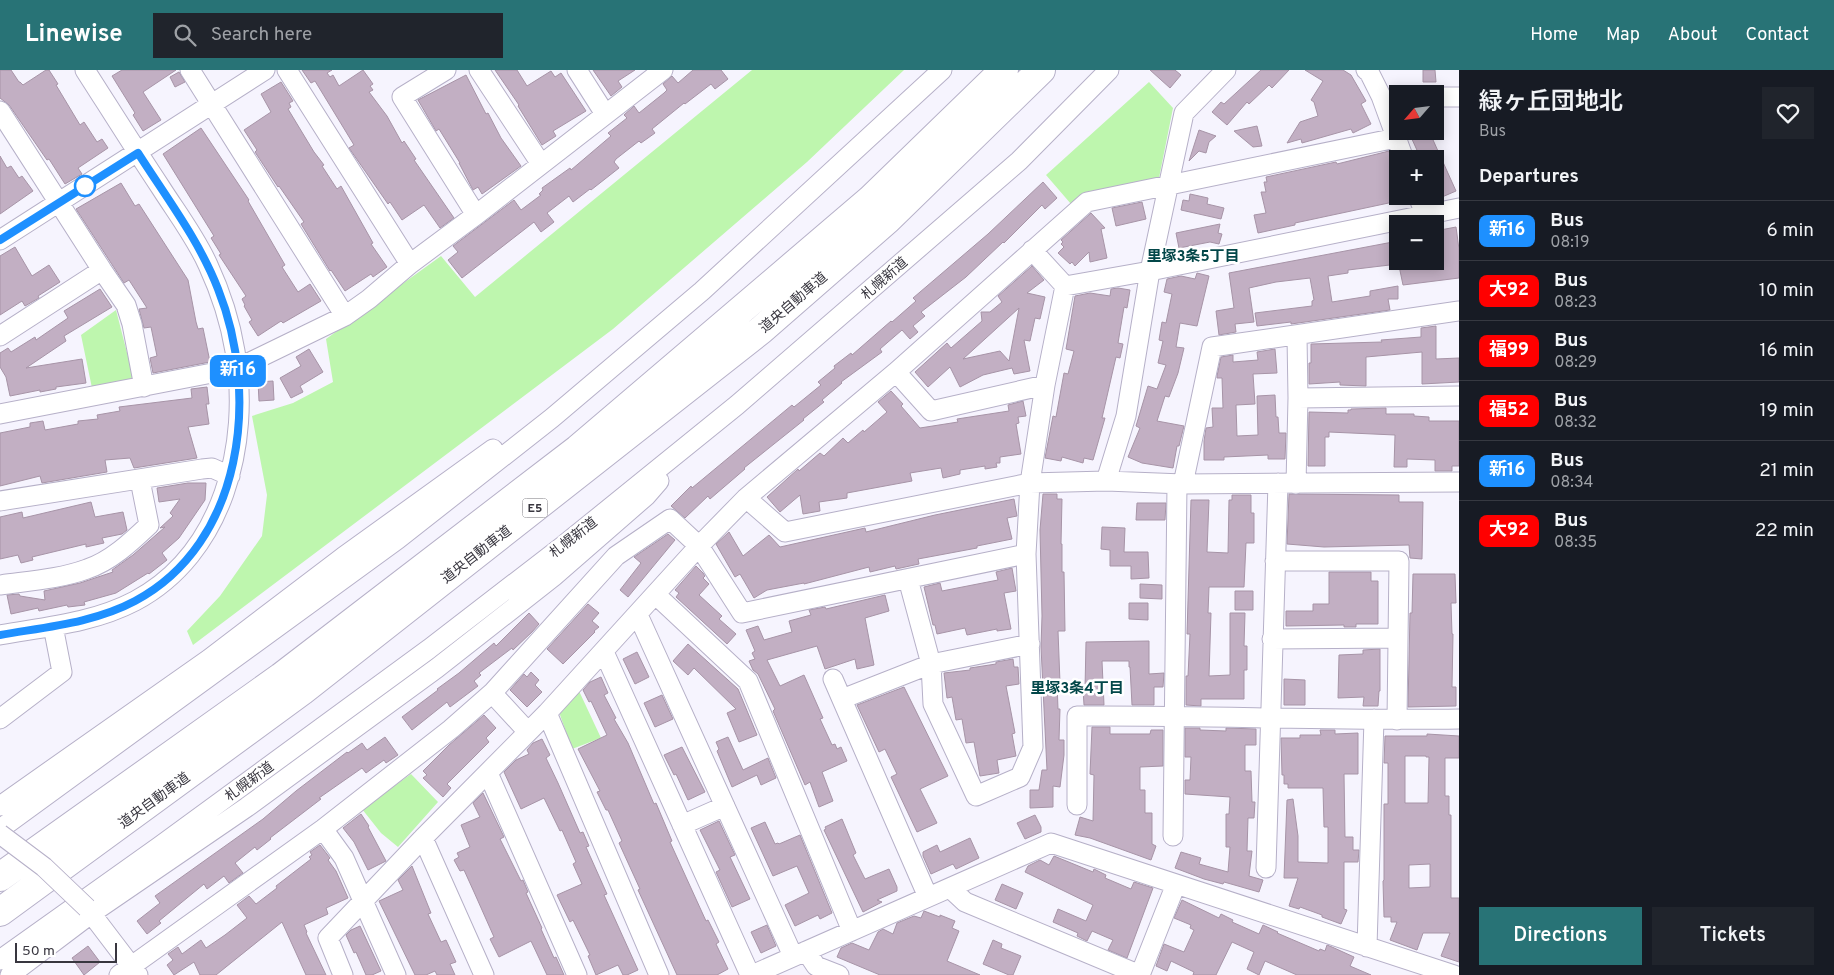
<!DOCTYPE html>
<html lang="en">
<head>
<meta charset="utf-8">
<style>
	:root { --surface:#171b24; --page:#20242c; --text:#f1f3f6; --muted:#9ea1a6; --line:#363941; --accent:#287376 }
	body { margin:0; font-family:Overpass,"Noto Sans JP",sans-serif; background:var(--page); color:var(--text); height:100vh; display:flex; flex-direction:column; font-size:19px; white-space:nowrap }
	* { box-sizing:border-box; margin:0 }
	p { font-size:16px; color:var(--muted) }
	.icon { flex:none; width:28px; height:28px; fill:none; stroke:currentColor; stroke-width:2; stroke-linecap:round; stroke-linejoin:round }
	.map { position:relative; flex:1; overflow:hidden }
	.side { display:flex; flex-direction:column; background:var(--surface); width:375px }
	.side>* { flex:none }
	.badge { padding:0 10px; border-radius:8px; font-size:18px; line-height:32px }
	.needle { width:32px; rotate:242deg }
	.fabs { position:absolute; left:1389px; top:15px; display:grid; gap:10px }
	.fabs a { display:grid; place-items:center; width:55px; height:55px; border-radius:0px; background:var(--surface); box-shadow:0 2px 12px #0003; font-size:25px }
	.scale { position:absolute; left:15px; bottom:12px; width:102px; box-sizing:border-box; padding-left:5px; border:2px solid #38363f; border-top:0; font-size:14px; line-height:18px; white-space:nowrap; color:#38363f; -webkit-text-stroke:4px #fff; paint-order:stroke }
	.map>.badge { position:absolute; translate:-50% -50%; box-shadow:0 0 0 2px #fff }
	h2 { padding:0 20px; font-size:19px; line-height:45px }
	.round { display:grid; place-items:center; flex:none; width:52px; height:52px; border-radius:0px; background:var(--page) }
	.headline { display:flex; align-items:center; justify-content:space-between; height:85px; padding:0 20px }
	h1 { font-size:24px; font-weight:600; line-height:38px }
	.button { display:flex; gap:10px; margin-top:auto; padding:10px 20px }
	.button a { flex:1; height:58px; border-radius:0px; background:var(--accent); color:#fff; font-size:20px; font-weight:600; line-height:58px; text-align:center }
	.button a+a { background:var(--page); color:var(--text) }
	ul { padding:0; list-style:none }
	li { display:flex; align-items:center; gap:15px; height:60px; padding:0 20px; border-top:1px solid var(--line) }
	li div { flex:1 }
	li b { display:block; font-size:19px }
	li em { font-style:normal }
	li .badge { min-width:55px; font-weight:700; text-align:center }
	header { display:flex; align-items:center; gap:30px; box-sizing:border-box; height:70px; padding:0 25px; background:var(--accent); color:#fff }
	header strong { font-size:24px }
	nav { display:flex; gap:28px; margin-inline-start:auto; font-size:18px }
	.search { width:350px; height:45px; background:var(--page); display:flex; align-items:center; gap:12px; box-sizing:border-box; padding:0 18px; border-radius:0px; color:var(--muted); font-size:19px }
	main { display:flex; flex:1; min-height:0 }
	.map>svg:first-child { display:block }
	.green { fill:#bef6ae }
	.building { fill:#c2afc3; stroke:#a794a7; fill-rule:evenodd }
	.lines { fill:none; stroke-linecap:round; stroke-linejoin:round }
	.minor-casing { stroke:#b6b0c8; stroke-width:21 }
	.highway-casing { stroke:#b6b0c8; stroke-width:30 }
	.minor { stroke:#fff; stroke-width:19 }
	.highway { stroke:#fff; stroke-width:28 }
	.minor-bridge-casing { stroke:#b6b0c8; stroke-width:21; stroke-linecap:butt }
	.minor-bridge { stroke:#fff; stroke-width:19 }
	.line-casing { stroke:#fff; stroke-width:11 }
	.line { stroke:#1e90ff; stroke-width:8 }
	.stop-dot { fill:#fff; stroke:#1e90ff; stroke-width:2.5 }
	.labels { text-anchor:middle; stroke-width:5; stroke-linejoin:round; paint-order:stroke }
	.shield { fill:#fff; stroke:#747279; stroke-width:1 }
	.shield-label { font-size:12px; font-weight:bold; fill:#38363f }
	.street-label { font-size:14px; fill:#38363f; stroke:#fff }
	.neighbourhood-label { font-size:15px; font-weight:bold; fill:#034749; stroke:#fff }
</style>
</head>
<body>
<header>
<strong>Linewise</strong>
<div class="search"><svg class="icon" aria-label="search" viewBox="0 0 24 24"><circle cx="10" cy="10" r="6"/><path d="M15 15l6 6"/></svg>Search here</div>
<nav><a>Home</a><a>Map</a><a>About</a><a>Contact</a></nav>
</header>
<main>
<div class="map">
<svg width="1459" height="905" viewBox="0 0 1459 905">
	<rect width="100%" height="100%" fill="#f6f4fe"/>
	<!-- green -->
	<path class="green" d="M752,0H904L807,92L613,259L193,575L187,561L220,526L262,466L267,425L252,346L293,333L333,312L326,269L441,186L475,227Z
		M1149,12L1173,38L1158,113L1071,134L1046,105Z
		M116,240L133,306L130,311L92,318L81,265Z
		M579,621L601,668L572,679L559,642Z
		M411,704L438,732L398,777L381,763L362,739Z"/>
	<!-- building -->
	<path class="building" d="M0,0H11L19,12H20L23,15L46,0H49L58,14L56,15L80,55L84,52L97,72L102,69L108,78L78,98L82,104L65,114L49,89L47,90L9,35L0,28Z
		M122,0H176L143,22L161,50L143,61L133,45L135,43L112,6Z
		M302,0H332L327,3L330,7L333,5L339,16L363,0L373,14L370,16L373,20L369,22L387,46L402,73L404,71L416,89L414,90L454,148L440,158L424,135L402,150L390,132L388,134L349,78L354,75L315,11L311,13Z
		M495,0H517L527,16L551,1L555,7L561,3L586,41L553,61L556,66L542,75L518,36L519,35Z
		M593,0H635L618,11L622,17L611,26Z
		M693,0H721L728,9L715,19L711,14L685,34L684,33L652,59L655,63L641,73L639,71L616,89L614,92L619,98L591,120L590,119L573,132L569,126L547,143L554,152L541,162L534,152L462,208L448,190L458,182L453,176L514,130L521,140L541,125L539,124L543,120L542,118L570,98L571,100L611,66L608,63L627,48L624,45L634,36L639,43L664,23L667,20L663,14L672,6L678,13Z
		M1150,0H1175L1181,5L1170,18Z
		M1261,0H1289L1272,18L1269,15L1249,34L1247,32L1227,55L1212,42L1221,32L1224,34Z
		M1305,0H1343L1351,5L1366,31L1361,34L1371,54L1353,63L1351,59L1302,73L1301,69L1287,73L1300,52L1318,46L1314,32L1311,30L1323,11Z
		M1423,0H1435L1436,12H1423Z
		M179,2L185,12L175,17L170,7Z
		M466,5L486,44L488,43L501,68L521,96L482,124L478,117L473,120L459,93H460L439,59L436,61L418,30Z
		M281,12L293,31L289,33L291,37L288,39L314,82L324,95L322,96L337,119L341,116L373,173L371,174L387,197L373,207L371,204L345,221L331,200L330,201L301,154L304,152L279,116L278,117L255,82L257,80L244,60L271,42L261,24Z
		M1257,56L1262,76L1253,77L1234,61Z
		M201,58L249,130L248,131L285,195L282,197L298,222L310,214L321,231L283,253L281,251L258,266L249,252L252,250L244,236L245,235L242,229L246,226L219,185L221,184L211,168L214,166L163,84Z
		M1199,60L1216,66L1209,72L1206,83L1199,81L1189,91Z
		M1412,61H1429L1456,121L1435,130V89H1421L1411,67L1414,66Z
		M1389,81L1394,101L1398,100V131L1295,153V155L1258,163L1254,145L1266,143L1261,122H1266L1264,112H1267L1266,107L1336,92L1337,94Z
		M0,86L7,98L11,96L19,108L22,106L33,121L0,144Z
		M1043,112L1057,128L1045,139L1042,135L1004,173L1003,172L966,207L921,242L925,246L913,256L918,262L910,269L902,260L880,279L882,282L841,312L842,313L822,330L824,332L803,349L804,350L744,398L745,399L710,429L708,426L685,448L671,436L691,416L692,418L792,335L794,337L821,315L818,312L835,298L834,296L851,283L852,285L891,251L892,252L916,231L913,228L988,164Z
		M121,113L135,136L139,134L188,210L196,252L198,259L203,258L210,292L153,303L150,288L157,286L151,257L144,258L139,239L147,238L129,210L124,213L76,139Z
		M1190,124L1208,128L1207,134L1224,138L1221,149L1181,140L1183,130L1189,131Z
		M1142,132L1146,149L1116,156L1112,138Z
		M1091,143L1105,158L1101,159L1107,188L1090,192L1089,182L1075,196L1072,192L1070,194L1058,183L1064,177L1061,174L1063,172L1061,170Z
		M1220,154L1218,163L1222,164L1219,174L1210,172L1179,178L1176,163Z
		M1456,157L1459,179V208L1403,215L1398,191H1435V161Z
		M1398,171V194L1348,200V203L1328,206L1332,232L1370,226V221L1398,216V229H1388L1390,240L1291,254V252L1257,256L1255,243L1312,236V231L1314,230L1310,208L1276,212L1249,218L1254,252L1235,254L1236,262L1219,265L1216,241L1234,238L1229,203Z
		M15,177L32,206L49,195L60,212L38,226L39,228L25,236L22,231L0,245V186Z
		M1032,196L1044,210L1027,223L1045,227L1040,249L1035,248L1030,271L1024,270L1030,301L1014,304L1012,298L983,305L960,317L950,297L928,317L915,302L947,273L951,278L982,251L981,242H990L1002,232L998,226ZM1019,238L1009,291L1000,281L963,289Z
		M1197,203L1209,206L1197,256L1180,253L1176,277L1184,278L1178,303L1169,327L1165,326L1157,351L1184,356L1179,376H1177L1173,398L1142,393L1128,387L1140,358L1136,356L1148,316L1157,319L1166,295L1158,293L1163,271L1159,270L1162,252L1166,253L1172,224L1164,222L1167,209L1181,206L1195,209Z
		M1118,218L1130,220L1127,238L1124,237L1118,273L1123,274L1120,288L1116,287L1102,348H1105L1093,390L1084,388L1083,393L1062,387L1061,391L1045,388L1053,346L1056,347L1064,303L1068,304L1074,281L1066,279L1075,226L1090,223L1110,226L1111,219Z
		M100,219L112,237L64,266L66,271L26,298L82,289L86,313L56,317V319L40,322V320L10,326L6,307L0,297V283L8,278L11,282L35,267L36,270L68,248L64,241Z
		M1436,256V289L1459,288V312L1422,314V282L1366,287V316L1340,315V312L1309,314V293H1311V274L1382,272L1381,270L1421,267V258Z
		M309,279L323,302L300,316L303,322L291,328L280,308L301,296L296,287Z
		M1275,279L1277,303L1253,304L1255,334L1236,335L1237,366L1258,365L1257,326L1275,325L1276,347H1278L1279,363H1286L1285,389H1268V385L1224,387V390H1204V371L1206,358L1213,357L1212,338H1223L1222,308H1217V306L1221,287L1233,285V292L1258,290L1257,282Z
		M273,311L274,330L259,331L258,312Z
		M207,317L209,334H206L209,354L188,357L197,388L134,398L130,388L105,390L107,402L42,413L40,406L0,416V363L30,357V353L43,351L45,360L78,354V351L98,349L97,345L120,341L119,337L192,328L191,319Z
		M891,321L903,334L901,336L920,358L958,352L957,349L1009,341L1008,335L1023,331L1026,346L1018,347L1019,353L1016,354L1021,384L1000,387V393H996L997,397L985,399V396L960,400V404L943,408L941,398L910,403L912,411L847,423V428L819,432L820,441L803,444L800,425L780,442L767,427L798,399L799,401L820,383L824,386L843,368L848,373L863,360L864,362L887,342L878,332Z
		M1386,338V344H1414V346L1429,347V351H1459V396H1452V401H1435V390L1407,389V397H1394L1395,365L1329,362V367H1325V396H1308L1309,342L1348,343V340H1351V339Z
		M188,413H206L205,430L179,468L162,483L167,490L149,504L148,503L116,523L84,532L85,535L68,537L67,535L39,541L38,538L11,544L7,525L19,524L20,526L45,530L44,521L80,513L113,502L112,500L133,485L165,457L160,458L173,446L170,443L180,429L159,432L157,418Z
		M1043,424H1057V429H1062L1061,474H1062V502H1064L1065,561H1058L1060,613H1057L1058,639H1060L1059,670H1064V685L1060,717L1053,716V737L1030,738V720H1039L1042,700H1047L1041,577L1042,546L1040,460Z
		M1289,424L1399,425V432H1423L1422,489L1410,488L1409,475L1324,477L1287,474Z
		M1232,425H1251V443H1254V473H1246L1244,517H1209L1208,543H1211L1209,606L1230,605V543H1245L1244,576H1247V600H1244V629H1201V636L1186,635V606H1188L1190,564H1187L1191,430H1209L1207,482L1228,483L1229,430H1232Z
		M1014,429L1017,446L1007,448L1012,469L977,476V478L918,489L919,494L896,499L895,496L870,502L869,497L804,514V513L767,520L754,528L740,504L735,507L716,474L729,462L743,486L769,465L780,477L865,458L866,462L935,445Z
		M91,432L95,447L123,442L127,460L122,464L102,468L104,473L86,477V474L32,487L33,490L21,493L18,485L0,489V447L22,442L23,448Z
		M1137,433H1166L1165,450H1136Z
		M1102,457L1125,458L1124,482H1148L1149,508L1131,509V496H1110V480L1101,479Z
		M668,464L675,470L628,527L620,520L641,493L634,487Z
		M696,496L703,503L705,506L703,508L709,514L699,525L722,546L719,549L736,564L727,574L676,527L679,523L675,520Z
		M1012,498L1016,521L1004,523L1011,559L997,561V559L967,565L965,558L937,564L935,555H933L924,517L940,513L942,521L998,510L996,502Z
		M1329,502H1371V511H1378V554H1356V557H1344V555L1286,556V541H1313V534H1329Z
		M1413,504H1455L1456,533H1451L1452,564H1453L1452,617H1456V636L1408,637L1410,543H1412Z
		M1140,514L1162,515V529L1140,528Z
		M1235,521H1253V540H1235Z
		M885,525L889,541L865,548L874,595L857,599L855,589L825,599L817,576L767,590L780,616L804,605L823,648L820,649L832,675L835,674L837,679L841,677L847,691L822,702L833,731L819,737L810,712L805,715L773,641L775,639L758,604L753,600L749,591L755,589L752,583L755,581L746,560L758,556L764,570L792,562L789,551L811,545L809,540L825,537L826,539Z
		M1129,533H1148V550L1129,549Z
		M588,534L599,543L592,551L599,557L594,561L595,562L563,594L547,579Z
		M529,543L539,554L532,562L513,580L512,578L479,603L481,605L474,611L478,616L450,637L447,632L412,660L402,647L438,620L437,619L459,603L494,573L496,576Z
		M1149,571V604L1164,603L1163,617H1154V635H1132L1130,597H1129V591H1102L1104,635H1084L1083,619H1085L1086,572Z
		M688,574L738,619L757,665L739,672L727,643L736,639L694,598L688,605L673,591Z
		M1380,579V621H1379L1378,636H1363L1364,627L1338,628L1339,585L1363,584V580Z
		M637,582L649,607L635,614L623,589Z
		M1013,589L1014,597H1018L1019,614L1006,616L1015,663L1012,664L1016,686L997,690L999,703L980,706L974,672L966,673L962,649L956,650L952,627L947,628L944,603L970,600V598L996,594V592Z
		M531,602L539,610L535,615L542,622L527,637L510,620L524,604L527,607Z
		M601,607L608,623L604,625L616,648L614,649L628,673L654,734L656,733L672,771L670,772L706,851L708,850L719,872L716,874L728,899L717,905H677L638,820L640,819L619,773L622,771L608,740H606L597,722L600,721L578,679L607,665L591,631L589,632L583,620L590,612Z
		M1284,609L1305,610V635H1284Z
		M904,617L948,706L920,719L937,753L917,762L891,707L897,704L885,679L879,682L857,635Z
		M662,625L673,649L655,657L644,633Z
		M484,645L496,658L486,668L489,672L447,714L451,718L443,727L423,708L427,705L423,701L449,675Z
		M1092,657H1110V664H1150L1151,660H1163V696L1140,697V720H1145V743H1152V774L1156,776L1151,790L1090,768L1075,765L1080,747L1093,751L1094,705L1090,704Z
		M1185,658H1200V660L1226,661V658L1256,659V675H1245V701H1251L1252,732H1255L1254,748H1248L1247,781H1252L1249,806L1263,810L1259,822L1224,812L1223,814L1204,809L1175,798L1181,782L1201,788L1199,794L1228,802L1230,777H1226V744H1229L1230,727L1185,724V710H1190L1191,687H1185Z
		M1320,660H1335V664L1358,663V704H1344L1345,767H1353V780H1359L1358,792H1344V839L1347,840L1341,854L1322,847V845L1300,837L1299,839L1289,836L1298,808H1284L1287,730L1293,729L1298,766V792L1328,793V757H1324L1323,718H1288V714H1284V705H1282L1281,668H1300V665H1321Z
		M1427,664L1459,666V688H1445V726H1449V745H1451V828H1459V892L1441,886L1450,863H1423L1417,880L1390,870L1397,852H1391V847H1384L1383,811L1384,810V734H1388V693H1384L1385,666H1427ZM1405,686H1426V687H1429L1428,733H1405ZM1430,794V817L1409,818V795Z
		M385,667L398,685L386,693L384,690L366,703L362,698L319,728L321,729L270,768L271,769L257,780L255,777L235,793L243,803L229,813L224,806L207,819L204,814L159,851L161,853L147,864L137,851L160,833L155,826L263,749L296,721L347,682L348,683L362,673L367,680Z
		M728,667L743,700L768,688L776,708L761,715L757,705L732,717L717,681L719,679L716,672Z
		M542,669L550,685L546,688L558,713L580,763L583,762L589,776L586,777L607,824L604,825L638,900L627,905H623L618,895L596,905L588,886L590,885L573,850L570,852L557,825L582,814L573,794L576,792L562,760L560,761L544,728L521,739L504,702L516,690L529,684L527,680L533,673Z
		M682,677L705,722L688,730L676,704L674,705L664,685Z
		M483,723L504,767L500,769L521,811L523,810L528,822L526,823L542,858L541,859L554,888L556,887L564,905H547L531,871L499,887L490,869L494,867L474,822L464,800L460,801L454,790L459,787L457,783L470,777L461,755L480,747L473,733Z
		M361,744L369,756L368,757L386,791L368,800L354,772L343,758Z
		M1035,745L1041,757V762L1025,769L1017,753Z
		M842,749L856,783L853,785L865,809L889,799L897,817V821L877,830L882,832L863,842L824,760L826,759L825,757Z
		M719,751L735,785L730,787L750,829L732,837L716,802L720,800L700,760Z
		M765,752L775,774L778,773L779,774L800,765L832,843L820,849L818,845L795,856L785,835L809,823L797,796L773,806L751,758Z
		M970,768L979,788L956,799L953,794L931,804L923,786V782L937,775L940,782Z
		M320,775L330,788L328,790L336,801L348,828L326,838L328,844L304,855L307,862L306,863L326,905H306L282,852L216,905H200L194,892L174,905L167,895L173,890L168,884L178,877L182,884L201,870L206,878L225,865L247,848L237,835L249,826L256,834L277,818L276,816L311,789L309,787L312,785L310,782Z
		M1054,786L1093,802L1094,799L1106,805L1105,808L1131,819L1134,812L1153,818L1127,888L1108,880L1113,870L1092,861L1087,871L1077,866L1078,863L1053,852L1058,839L1086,851L1093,835L1025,802L1028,796L1040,790L1049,795Z
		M412,796L431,843L428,844L441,872L446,870L456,892L450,894L455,905H437L435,901L426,905H415L379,831L403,820L398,810Z
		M1002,814L1023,823L1016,839L995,830Z
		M1182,830L1219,848L1221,844L1233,850L1232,852L1259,864L1263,855L1278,862L1277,863L1319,881L1320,879L1325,881L1327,875L1332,877L1354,887L1350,896L1371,905H1297L1265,891L1259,905L1247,899L1254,882L1232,872L1216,905H1193L1194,902L1171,891L1167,901L1156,896L1164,874L1184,882L1194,860L1190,858L1191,855L1174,848Z
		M924,841L940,847V845L955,851L952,858L959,861L947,891L980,905H880L837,887L841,878L852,873L869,880L878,862L883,859L893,864L897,853L914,846L921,848Z
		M767,855L776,876L761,883L751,862Z
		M360,856L381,901L372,905H366L356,882L354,883L346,865L351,860Z
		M993,870L1002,874L1001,878L1021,886L1013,905H1009L983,894Z
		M88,876L100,892L84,905L72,888Z"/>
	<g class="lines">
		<!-- minor casing -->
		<g class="minor-casing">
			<path id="minor" d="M190,0L345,246
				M287,0L410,194
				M446,0L402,27L476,145
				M479,0L541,94
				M577,0L605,44
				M1366,0L1369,2L1381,26L1404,89
				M1435,27H1459
				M0,41L102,200L126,235L132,254L144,317
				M1418,126L1425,144
				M0,170L265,0
				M1065,216L1150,201L1459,138
				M0,266L102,200
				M896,302L931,341L1045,315
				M1298,328L1459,326
				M0,344L238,298L345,246L369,229L410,194L476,145L663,0
				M1106,411L1126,346L1150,201L1184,43L1226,0
				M1183,414L1212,277L1459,241
				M1296,414L1298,328L1297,266
				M746,428L785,462L1030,413L1106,411L1183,414L1459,412
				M0,431L202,399L212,398L230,406
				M1275,491H1399L1397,650
				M908,509L931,594L933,634L976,726L1020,707L1033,677L1026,484L1030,413L1045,315L1065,216L1032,180
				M0,515C28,511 60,509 87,499C111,491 131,472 149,455L140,410
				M656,525L748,611L852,861
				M638,545L793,886
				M0,565C45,557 93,553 135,531C223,484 251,374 235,281C230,251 221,223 208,195C196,168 177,143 161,118C135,79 110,39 85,0
				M1272,569L1397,568
				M604,582L750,905
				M833,609L928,827
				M492,623L528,662
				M842,629L931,594L1030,574
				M547,643L659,905
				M0,649L62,602L53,556
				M488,703L577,905
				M1077,735V646C1204,645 1332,651 1459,649
				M0,736L209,589L343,487L493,379
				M682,755L725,736
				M0,759L398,469L552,348L702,221L942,0
				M323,759L344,788L396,905
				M1173,766L1177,414
				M423,768L484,905
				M1266,798L1278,413
				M950,818L965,832L1140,905L1176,814
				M87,838L138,905
				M1367,877L1374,649
				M806,881L816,896L839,905
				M0,890L160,776L429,579L564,475L737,335L1019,91L1109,0
				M10,905L92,843L247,737L437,598L553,507L646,426L659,411
				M119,905L323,759L451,659L492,623L616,486L670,449L699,476L742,543L1026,484
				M343,905L328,868L423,768L547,643L699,476L746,428L896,302L1087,132L1396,68
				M752,905L1051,773L1454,905"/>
		</g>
		<!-- highway casing -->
		<g class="highway-casing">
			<path id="highway" d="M0,807L281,607L578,379L870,130L1004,0
				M0,842L302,621L761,260L887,150L1041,0"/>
		</g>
		<!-- minor -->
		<use href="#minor" class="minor"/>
		<!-- highway -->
		<use href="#highway" class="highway"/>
		<!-- minor-bridge casing -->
		<g class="minor-bridge-casing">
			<path id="minor-bridge" d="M0,764L44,797L87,838"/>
		</g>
		<!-- minor-bridge -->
		<use href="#minor-bridge" class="minor-bridge"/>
	</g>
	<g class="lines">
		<!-- line casing -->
		<g class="line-casing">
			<path id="line" d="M0,170L138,83C166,127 199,170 218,219C260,324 244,473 135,531C94,553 45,557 0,565"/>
		</g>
		<!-- line -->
		<use href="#line" class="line"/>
	</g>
	<!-- markers -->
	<circle class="stop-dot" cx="85" cy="116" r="10"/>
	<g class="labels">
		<!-- shield labels -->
		<rect class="shield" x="522.5" y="428.5" width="25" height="19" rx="4"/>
		<g class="shield-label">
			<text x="535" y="442">E5</text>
		</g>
		<!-- street labels -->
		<g class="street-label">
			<text transform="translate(884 208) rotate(-41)" y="5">札幌新道</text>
			<text transform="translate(793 232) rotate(-41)" y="5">道央自動車道</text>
			<text transform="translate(573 467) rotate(-38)" y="5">札幌新道</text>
			<text transform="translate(476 484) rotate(-38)" y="5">道央自動車道</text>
			<text transform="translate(249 711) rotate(-36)" y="5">札幌新道</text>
			<text transform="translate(154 730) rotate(-36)" y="5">道央自動車道</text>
		</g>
		<!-- neighbourhood labels -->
		<g class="neighbourhood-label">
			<text x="1193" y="191">里塚3条5丁目</text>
			<text x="1077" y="623">里塚3条4丁目</text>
		</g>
	</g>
</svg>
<div class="fabs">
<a><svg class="needle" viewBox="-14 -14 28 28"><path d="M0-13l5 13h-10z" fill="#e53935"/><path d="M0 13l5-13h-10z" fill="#9ea1a6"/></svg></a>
<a>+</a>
<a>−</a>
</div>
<div class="scale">50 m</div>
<b class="badge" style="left:238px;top:301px;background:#1e90ff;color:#fff">新16</b>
</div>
<section class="side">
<div class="headline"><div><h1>緑ヶ丘団地北</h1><p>Bus</p></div><a class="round"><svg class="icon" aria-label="heart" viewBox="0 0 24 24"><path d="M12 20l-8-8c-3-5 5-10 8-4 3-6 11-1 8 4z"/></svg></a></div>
<h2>Departures</h2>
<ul>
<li><span class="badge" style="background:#1e90ff;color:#fff">新16</span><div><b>Bus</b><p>08:19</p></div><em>6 min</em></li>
<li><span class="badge" style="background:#f00;color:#fff">大92</span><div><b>Bus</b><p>08:23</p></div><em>10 min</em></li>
<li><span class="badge" style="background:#f00;color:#fff">福99</span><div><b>Bus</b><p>08:29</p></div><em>16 min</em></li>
<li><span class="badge" style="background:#f00;color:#fff">福52</span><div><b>Bus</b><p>08:32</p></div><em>19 min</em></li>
<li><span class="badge" style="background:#1e90ff;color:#fff">新16</span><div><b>Bus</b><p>08:34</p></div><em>21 min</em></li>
<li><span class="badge" style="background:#f00;color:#fff">大92</span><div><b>Bus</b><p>08:35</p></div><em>22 min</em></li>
</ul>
<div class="button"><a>Directions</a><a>Tickets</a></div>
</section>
</main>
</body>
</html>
